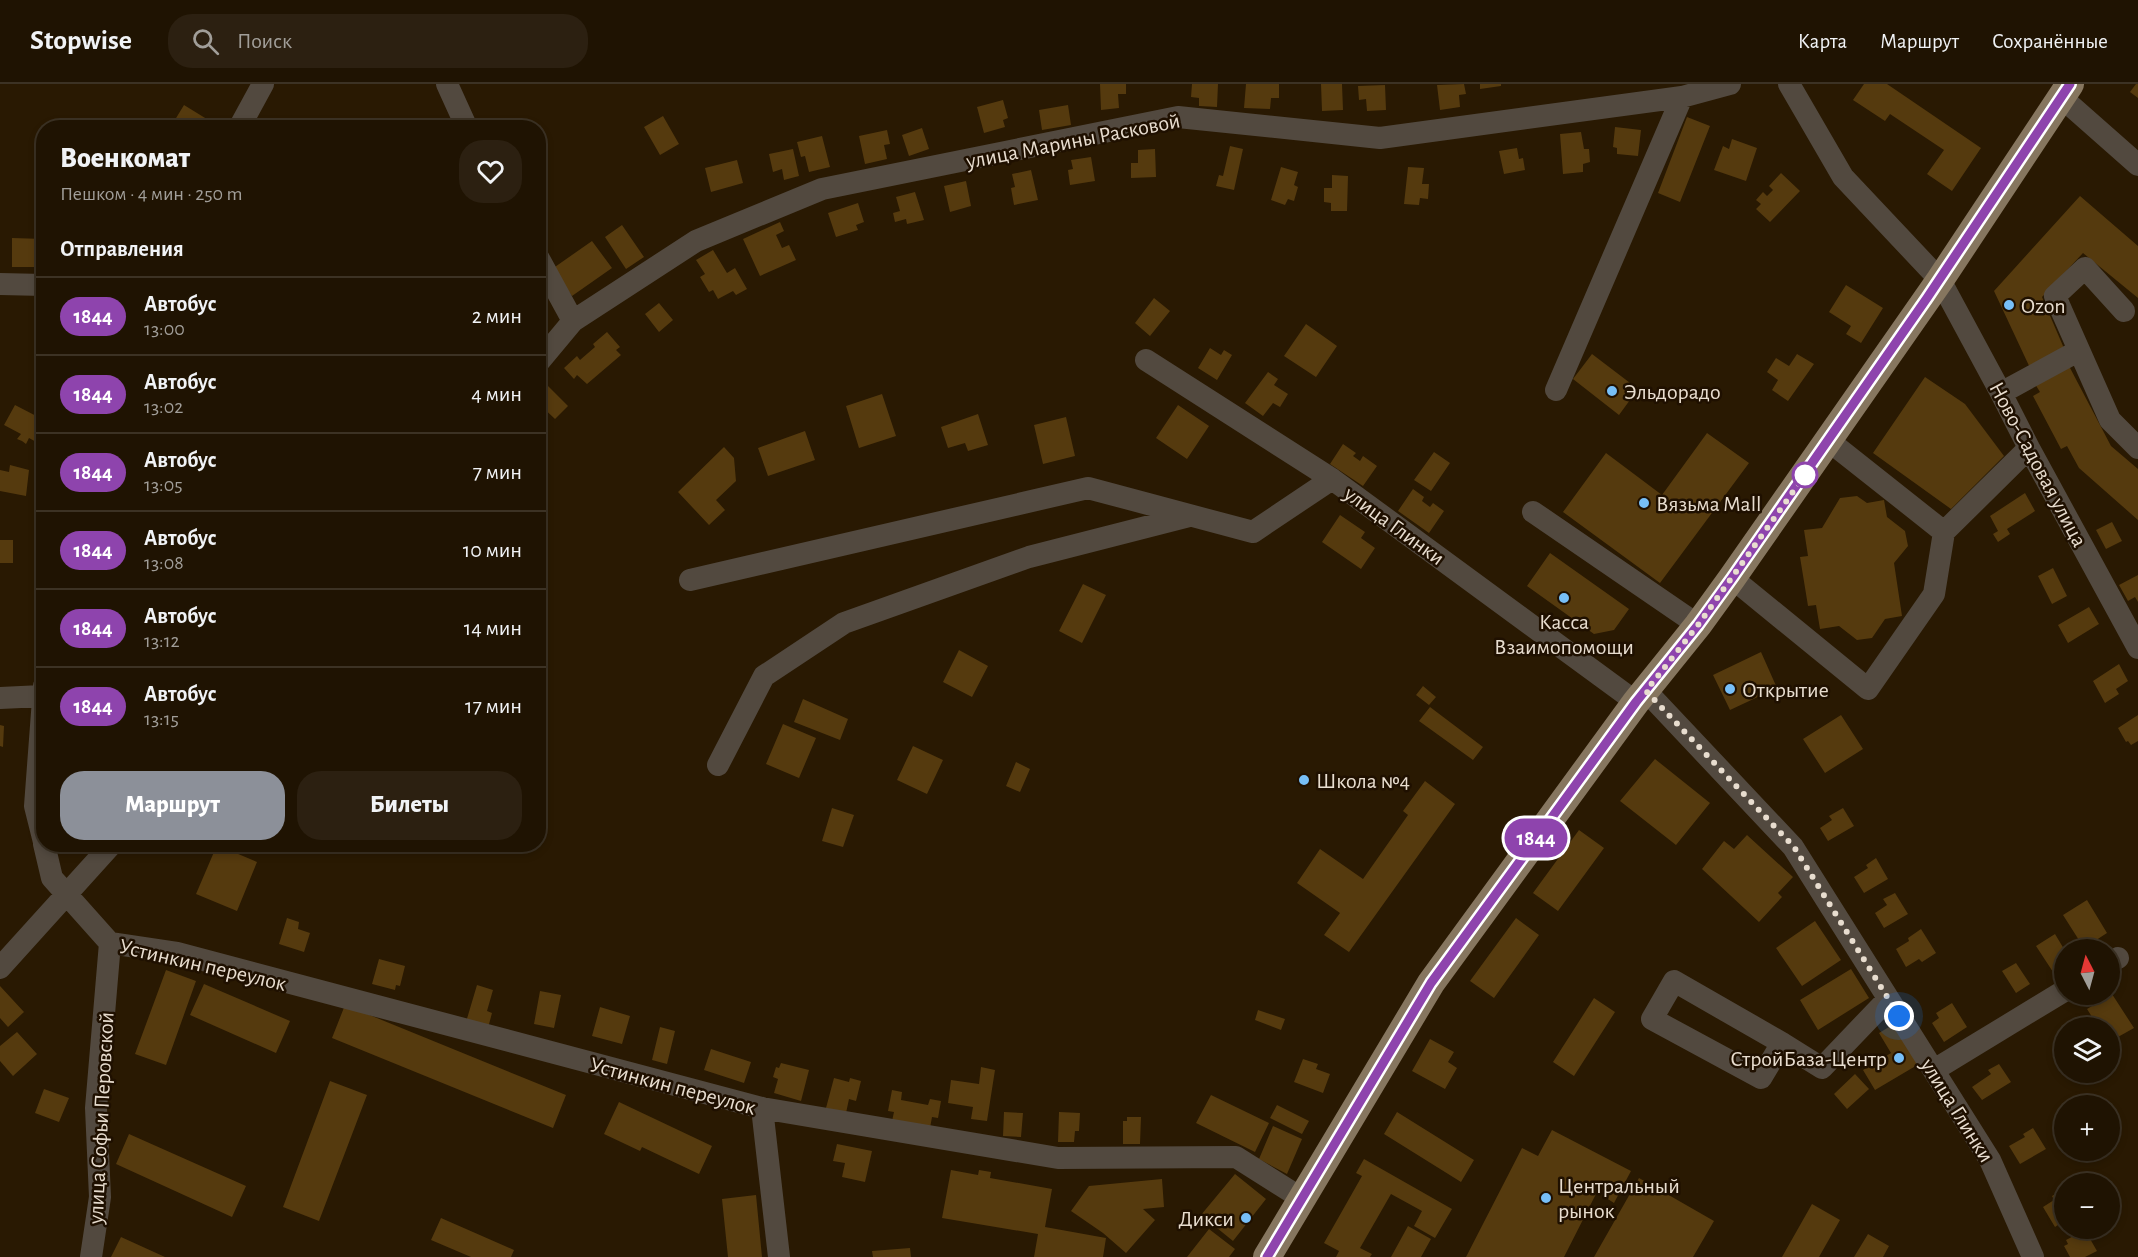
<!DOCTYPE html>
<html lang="ru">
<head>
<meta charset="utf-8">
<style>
	:root { --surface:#1f1302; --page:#2c2011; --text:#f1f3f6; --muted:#a19e99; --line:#3c3224; --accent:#8c9099 }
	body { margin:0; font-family:"Alegreya Sans",sans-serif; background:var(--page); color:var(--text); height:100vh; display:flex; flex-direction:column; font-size:22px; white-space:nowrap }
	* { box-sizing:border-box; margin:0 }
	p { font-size:20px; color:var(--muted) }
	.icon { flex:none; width:33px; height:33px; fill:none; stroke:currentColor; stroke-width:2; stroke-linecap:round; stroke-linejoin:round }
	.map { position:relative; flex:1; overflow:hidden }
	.details { position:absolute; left:36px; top:36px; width:510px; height:732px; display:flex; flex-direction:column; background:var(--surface); border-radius:24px; box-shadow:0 3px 9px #0003,0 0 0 2px var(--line) }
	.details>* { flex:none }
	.badge { padding:0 12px; border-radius:20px; font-size:21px; line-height:39px }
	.needle { width:39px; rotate:354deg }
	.buttons { position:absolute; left:2054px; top:855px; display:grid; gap:12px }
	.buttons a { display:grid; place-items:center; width:66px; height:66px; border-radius:50%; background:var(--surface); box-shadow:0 3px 9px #0003,0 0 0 2px var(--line); font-size:30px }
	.you { position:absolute; width:30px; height:30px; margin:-15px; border:4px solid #fff; border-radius:50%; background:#1a73e8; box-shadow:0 0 0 9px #1a73e833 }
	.map>.badge { position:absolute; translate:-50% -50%; box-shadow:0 0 0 3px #fff }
	h2 { padding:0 24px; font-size:22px; line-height:54px }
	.round { display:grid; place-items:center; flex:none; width:63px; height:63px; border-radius:24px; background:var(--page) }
	.headline { display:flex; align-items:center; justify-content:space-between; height:102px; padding:0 24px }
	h1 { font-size:28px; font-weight:800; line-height:45px }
	.button { display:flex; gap:12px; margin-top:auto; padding:12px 24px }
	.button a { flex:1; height:69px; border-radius:24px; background:var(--accent); color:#fff; font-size:24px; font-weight:800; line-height:69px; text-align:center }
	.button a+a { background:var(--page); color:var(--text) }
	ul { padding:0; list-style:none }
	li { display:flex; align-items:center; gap:18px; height:78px; padding:0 24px; border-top:2px solid var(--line) }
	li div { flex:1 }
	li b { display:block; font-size:22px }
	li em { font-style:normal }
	li .badge { min-width:66px; font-weight:700; text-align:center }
	header { display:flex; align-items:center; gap:36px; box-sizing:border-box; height:84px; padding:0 30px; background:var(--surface); border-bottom:2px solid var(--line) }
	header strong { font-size:28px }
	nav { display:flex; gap:33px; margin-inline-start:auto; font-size:21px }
	.search { width:420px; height:54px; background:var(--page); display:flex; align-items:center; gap:15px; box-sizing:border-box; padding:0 21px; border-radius:24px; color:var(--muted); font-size:22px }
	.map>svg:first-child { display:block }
	.building { fill:#553a0e }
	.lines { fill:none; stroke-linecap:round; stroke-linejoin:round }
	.minor { stroke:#52493f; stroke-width:22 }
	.major { stroke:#86765f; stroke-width:28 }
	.line-casing { stroke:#fff; stroke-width:14 }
	.line { stroke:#8e44ad; stroke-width:9 }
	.walk { stroke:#e8ddcf; stroke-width:6; stroke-dasharray:0 10.8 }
	.poi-dot { fill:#77bff7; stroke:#1f1000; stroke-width:2 }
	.stop-dot { fill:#fff; stroke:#8e44ad; stroke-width:3 }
	.labels { text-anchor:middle; stroke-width:5; stroke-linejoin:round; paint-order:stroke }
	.street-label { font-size:22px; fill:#e8ddcf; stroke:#1f1000 }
	.poi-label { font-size:22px; fill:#e8ddcf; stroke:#1f1000; text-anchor:start }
</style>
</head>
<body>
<header>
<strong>Stopwise</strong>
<div class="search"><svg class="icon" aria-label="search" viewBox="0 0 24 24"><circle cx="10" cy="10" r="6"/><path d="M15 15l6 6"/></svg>Поиск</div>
<nav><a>Карта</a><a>Маршрут</a><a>Сохранённые</a></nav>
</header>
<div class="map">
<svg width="2138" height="1173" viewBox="0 0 2138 1173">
	<rect width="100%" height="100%" fill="#291902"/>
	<!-- building -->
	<path class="building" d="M1100,0H1126V10H1118L1119,24L1101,26Z
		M1192,0H1218L1217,23L1199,22V14L1191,13Z
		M1246,0H1279V14H1271L1270,25L1244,24Z
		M1321,0H1342L1343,26L1322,27Z
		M1464,0L1466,10L1459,11L1460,23L1440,26L1437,1Z
		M1480,0H1501V2L1480,5Z
		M1864,0H1887L1981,64L1952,107L1927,90L1944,66L1890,30L1885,37L1853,16Z
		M2136,0H2138V14L2130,8Z
		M1385,1L1386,26L1367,27L1366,15L1359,16L1358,2Z
		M1003,16L1008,34L1003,36L1005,43L984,49L977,23Z
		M184,21L210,37L206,44H170Z
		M1068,21L1071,41L1042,46L1039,26Z
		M663,32L679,60L660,71L644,43Z
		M1687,33L1710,42L1680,118L1658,109Z
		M441,34L443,38L448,36L452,44H434L432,38Z
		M327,36L341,44H322Z
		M514,38L516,44H507L505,41Z
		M1615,43L1641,46L1638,72L1617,70V64L1613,63Z
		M922,44L929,65L909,72L902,51Z
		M887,46L890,60L884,61L887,75L865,80L859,52Z
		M1581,48L1584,65H1589L1590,78L1583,80V88L1563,90L1560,50Z
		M822,52L830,83L809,88L805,72L801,73L797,58Z
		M1732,55L1757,64L1746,97L1714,86L1723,62L1729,65Z
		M1230,62L1243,65L1234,106L1216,102L1219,91L1223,92Z
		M1517,64L1519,75L1523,74L1525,86L1504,90L1499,67Z
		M793,65L799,92L784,96L782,85L773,88L769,70Z
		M1155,65L1156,93L1131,94V79H1138V66Z
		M1091,73L1095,97L1070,101L1068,86L1073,85L1071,76Z
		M737,76L743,99L711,108L705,84Z
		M1281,83L1298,88L1294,101L1298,103L1294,117L1288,115L1285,121L1271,116Z
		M1408,83L1424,84L1422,100H1429L1428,115L1420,114L1419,121L1404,120Z
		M1031,86L1038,116L1014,121L1011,104L1015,103L1012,90Z
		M1781,89L1800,107L1770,138L1756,125L1761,120L1756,116L1763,108L1767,112L1773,106L1769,102Z
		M1332,91L1348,92L1347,127H1331V119L1324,118V104H1332Z
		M966,97L971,122L950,128L944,102Z
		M915,108L924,136L907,140L906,135L895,138L893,129L900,127L896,113Z
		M2080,112L2138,162V214L2083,169L2042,213L2066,269L2031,286L1994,207Z
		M858,119L864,138L856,141L858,146L836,153L828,129Z
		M780,138L784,147L776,151L782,164L789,161L796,176L760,192L743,155Z
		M622,141L644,173L626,185L605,153Z
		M12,154L44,155V169H38V183H12Z
		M592,157L612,184L572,212L552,185Z
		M713,166L727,189L735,184L747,205L736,211L733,207L718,215L713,206L709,208L700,193L705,190L696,176Z
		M1846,201L1883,224L1861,259L1846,250L1851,242L1829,228Z
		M1154,214L1170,227L1150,252L1135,239Z
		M659,219L673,236L659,248L645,230Z
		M538,235L546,244L539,249L541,252L538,254Z
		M1306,240L1337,262L1316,293L1284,272Z
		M607,248L620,263L616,266L621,271L587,300L577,291L574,295L564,284L577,272L580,276L595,263L593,260Z
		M1210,264L1221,271L1224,266L1232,271L1217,296L1198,284Z
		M1592,270L1638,305L1619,331L1573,295Z
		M1797,270L1814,280L1788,317L1772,306L1778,296L1767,288L1776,274L1789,282Z
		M2069,282L2111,362L2138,385V436L2079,384L2067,362L2061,365L2033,312L2040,308L2035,300Z
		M1268,288L1278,295L1274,301L1288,310L1280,323L1273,319L1263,332L1245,319Z
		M1925,293L1965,320L2004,372L1951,425L1873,369Z
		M544,298L568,322L555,335L538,319V304Z
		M882,310L896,352L859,364L846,322Z
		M15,321L44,336V347L38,359L29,354L26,360L22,357L17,355L21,350L4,341Z
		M1178,321L1209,342L1187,375L1156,354Z
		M978,330L988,361L968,367L965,359L948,364L941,343Z
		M1066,333L1075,372L1043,380L1034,341Z
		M805,347L815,376L768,392L758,364Z
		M1707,349L1749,379L1660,499L1563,428L1606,369L1662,411Z
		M1343,360L1356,369L1353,372L1360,377L1363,372L1377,382L1363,402L1330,380Z
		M724,363L734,374L736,397L716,416L725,426L709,441L678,408Z
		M1434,368L1450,379L1431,407L1414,396Z
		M10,381L29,386L26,412L0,407V386L9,388Z
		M1413,405L1424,413L1422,417L1430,423L1433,419L1444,427L1429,449L1398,427Z
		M2025,409L2035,427L2007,445L2010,450L1998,458L1993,450L1998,447L1990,432Z
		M1857,412L1867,419L1884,416L1887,433L1905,447L1908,462L1894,479L1902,532L1885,535L1872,554L1857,556L1839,542L1820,545L1816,521L1808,522L1800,473L1808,472L1804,446L1822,444L1840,414Z
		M1340,431L1365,448L1361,454L1375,464L1361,485L1322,458Z
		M2112,438L2122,457L2106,465L2096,446Z
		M0,456H13V479H0Z
		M1550,469L1629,525L1614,546L1594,550L1527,502Z
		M2053,484L2067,512L2052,520L2038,492Z
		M2138,491V518L2135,513L2128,517L2119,501Z
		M1083,500L1106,511L1082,559L1059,547Z
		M2089,523L2099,540L2068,559L2058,541Z
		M959,566L988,582L972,613L943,598Z
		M1761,568L1777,604L1730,626L1713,591Z
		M2119,580L2128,597L2116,605L2119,610L2105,619L2093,597Z
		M1423,602L1436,613L1429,621L1416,611Z
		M803,615L848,635L840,656L794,638Z
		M1430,623L1483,663L1473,676L1419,637Z
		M1841,631L1863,665L1825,689L1803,655Z
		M2138,631V657L2131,661L2128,657L2126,658L2118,644Z
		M783,640L816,654L799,694L766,680Z
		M0,641L4,642L3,663L0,662Z
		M913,662L943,676L927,710L897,696Z
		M1655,675L1710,719L1676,761L1620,717Z
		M1016,678L1030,685L1020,708L1006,702Z
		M1425,697L1455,720L1349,868L1324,851L1340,829L1297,799L1320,765L1363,795L1408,731L1403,727Z
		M832,724L854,731L843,763L822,757Z
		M1843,724L1854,742L1828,757L1820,744L1832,736L1829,732Z
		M1579,746L1604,764L1558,827L1533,809Z
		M1747,751L1793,793L1778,809L1782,813L1759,838L1702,785L1724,757L1734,765Z
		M217,761L257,778L237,827L196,810Z
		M1876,774L1888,795L1864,809L1854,793L1868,784L1866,781Z
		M1895,809L1908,830L1884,844L1875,829L1887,821L1883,815Z
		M2087,816L2107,849L2084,864L2063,831Z
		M287,834L299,838L298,845L310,849L304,868L279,860Z
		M1516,834L1539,851L1494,914L1470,897Z
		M1815,837L1841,876L1802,902L1776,864Z
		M1921,845L1936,869L1922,878L1919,875L1906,883L1896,865L1909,857L1908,854Z
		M2055,850L2064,865V881L2053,888L2036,862Z
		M379,875L405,882L400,902L396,901L395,906L372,900Z
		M2016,879L2030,900L2016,909L2002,887Z
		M1851,885L1869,914L1818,946L1800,916Z
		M166,886L196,897L166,981L135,970Z
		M204,900L290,937L276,969L190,931Z
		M477,901L493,906L487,927L492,929L488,944L466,938Z
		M0,902L24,928L8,943L0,934Z
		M540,907L561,911L554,944L534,940Z
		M2112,910L2134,944L2109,958V944H2099L2087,925Z
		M1594,914L1615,928L1574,992L1553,978Z
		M1952,919L1967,943L1944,958L1932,939L1939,934L1936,929Z
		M345,921L566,1011L553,1044L332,954Z
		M600,923L630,932L622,960L592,952Z
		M1258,926L1285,935L1281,946L1255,936Z
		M1894,940L1919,980L1875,1006L1863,986L1891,969L1879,949Z
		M660,943L675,947L667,980L652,976Z
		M17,948L37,970L13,992L0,977V962Z
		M1430,955L1454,968L1448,978L1457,984L1445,1005L1412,987Z
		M711,965L751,978L744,999L704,986Z
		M1303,975L1318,980L1316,985L1330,990L1323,1009L1294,998Z
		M781,979L809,986L801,1017L774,1009L778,995L773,993L776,983L779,984Z
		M1999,980L2011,998L1982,1016L1972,1003L1991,990L1988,986Z
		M981,983L995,986L987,1037L971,1035L973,1023L948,1019L951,996L979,1000Z
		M1855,990L1869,1005L1847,1025L1834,1010Z
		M834,994L849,998L850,994L861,997L856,1017L849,1015L846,1029L826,1024Z
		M330,997L367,1011L319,1137L283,1123Z
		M44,1005L69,1014L59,1038L35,1029Z
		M892,1006L902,1008L901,1016L928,1021L930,1015L941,1017L938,1034L932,1033L930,1044L892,1037L894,1028L888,1027Z
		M1211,1011L1269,1039L1255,1068L1196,1039Z
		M619,1018L712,1062L699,1090L642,1063L640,1067L604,1050Z
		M1277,1021L1309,1037L1302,1050L1270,1034Z
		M1004,1028L1023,1029L1021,1053L1003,1052Z
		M1059,1028L1080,1029L1079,1047H1075L1074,1058H1058Z
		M1397,1028L1474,1076L1461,1098L1384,1050Z
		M1127,1033H1141L1140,1060H1123V1037H1127Z
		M1273,1042L1302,1055L1287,1090L1259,1075Z
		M2033,1044L2046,1065L2020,1080L2009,1062L2025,1053L2023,1050Z
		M1552,1046L1631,1087L1614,1119L1597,1108L1564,1173H1466L1522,1064L1538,1072Z
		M129,1050L246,1102L232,1133L116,1080Z
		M837,1060L872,1067L865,1098L842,1093L845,1079L833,1077Z
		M1364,1075L1452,1125L1435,1154L1414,1142L1422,1127L1391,1110L1360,1164L1372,1170L1370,1173H1336L1339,1167L1324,1159L1362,1092L1356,1089Z
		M951,1086L978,1091L979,1086L991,1088L990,1094L1052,1105L1045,1143L1106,1154L1103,1173H1034L1038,1150L942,1134Z
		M1235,1090L1266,1115L1233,1157L1201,1131Z
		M1639,1094L1714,1137L1693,1173H1594Z
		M1162,1095L1164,1123L1143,1125L1155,1136L1126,1169L1103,1149L1071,1127L1089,1102Z
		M2064,1105V1137L2055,1143L2043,1123L2054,1116L2052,1112Z
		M756,1111L762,1173H728L722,1115Z
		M1812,1120L1840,1136L1819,1173H1782Z
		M441,1134L514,1166L511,1173H471L431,1156Z
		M1408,1142L1431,1155L1421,1173H1391Z
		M1209,1145L1235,1165L1229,1173H1187Z
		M2085,1146L2097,1167L2085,1173H2070L2064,1162L2068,1160L2066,1156Z
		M1868,1150L1889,1162L1883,1173H1854Z
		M121,1153L165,1173H111Z
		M910,1164L911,1173H873L872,1167Z"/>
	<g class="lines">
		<!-- minor -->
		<path class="minor" d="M447,0L467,44
			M1789,0L1843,93L1940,196L2001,309L2029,364L2138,564
			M2061,13L2138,81
			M239,44L263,0
			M538,173L573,237
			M0,200L44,201
			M2124,227L2085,184L2055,212L2110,336L2138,364
			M1146,276L1332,395L1636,618
			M538,279L573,237L696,157L822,105L1178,33L1380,54L1682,13L1730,0
			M1556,306L1682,13
			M2001,309L2078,267
			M1829,357L1944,448
			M1533,428L1698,541
			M1732,494L1868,605L1934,510L1944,448L2029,364
			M690,496L1088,404L1253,448L1332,395
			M44,602L35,722L44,758
			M1646,607L1793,763L1990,1076L2033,1173
			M0,614L42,612
			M718,681L764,592L844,539L1029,473L1189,432
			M44,760L52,794L110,859L177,869L762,1024L1058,1074L1236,1073L1301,1114
			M2109,879L2118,874
			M0,884L112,760
			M1782,959L1761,994L1652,935L1674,897L1782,959L1822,984L1888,915
			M1934,986L2064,907
			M762,1024L779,1173
			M91,1173L100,1113L96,1024L110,859"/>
		<!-- major -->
		<path class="major" d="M1267,1173L1431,899L1636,618L1698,541L1732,494L1940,196L2070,0"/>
	</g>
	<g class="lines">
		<!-- line casing -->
		<g class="line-casing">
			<path id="line" d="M1267,1173L1431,899L1636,618L1698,541L1732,494L1927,214L2070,0"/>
		</g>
		<!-- line -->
		<use href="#line" class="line"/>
		<!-- walk -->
		<path class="walk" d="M1805,391L1698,541L1646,607L1794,763L1899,932"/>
	</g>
	<!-- markers -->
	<g class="poi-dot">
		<circle cx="2009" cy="221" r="6"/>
		<circle cx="1612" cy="307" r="6"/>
		<circle cx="1644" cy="419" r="6"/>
		<circle cx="1564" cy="514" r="6"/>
		<circle cx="1730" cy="605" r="6"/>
		<circle cx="1304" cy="696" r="6"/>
		<circle cx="1899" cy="974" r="6"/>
		<circle cx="1546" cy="1114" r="6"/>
		<circle cx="1246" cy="1134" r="6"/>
	</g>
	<circle class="stop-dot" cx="1805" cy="391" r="12"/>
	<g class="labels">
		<!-- street labels -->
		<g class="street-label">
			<text transform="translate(1073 56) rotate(-11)" y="8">улица Марины Расковой</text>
			<text transform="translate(2039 380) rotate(62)" y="8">Ново-Садовая улица</text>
			<text transform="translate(1395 441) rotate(36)" y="8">улица Глинки</text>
			<text transform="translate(203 880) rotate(13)" y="8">Устинкин переулок</text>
			<text transform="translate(673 1001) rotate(15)" y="8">Устинкин переулок</text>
			<text transform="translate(1958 1026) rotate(58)" y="8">улица Глинки</text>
			<text transform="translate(100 1034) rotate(-87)" y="8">улица Софьи Перовской</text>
		</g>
		<!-- poi labels -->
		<g class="poi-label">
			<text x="2021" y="229">Ozon</text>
			<text x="1624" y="315">Эльдорадо</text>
			<text x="1656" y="427">Вязьма Mall</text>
			<text x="1564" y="545" text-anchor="middle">Касса<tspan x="1564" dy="25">Взаимопомощи</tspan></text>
			<text x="1742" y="613">Открытие</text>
			<text x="1316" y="704">Школа №4</text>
			<text x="1887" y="982" text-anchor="end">СтройБаза-Центр</text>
			<text x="1558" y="1109">Центральный<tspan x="1558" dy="25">рынок</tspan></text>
			<text x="1234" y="1142" text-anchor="end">Дикси</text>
		</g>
	</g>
</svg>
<div class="buttons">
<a><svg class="needle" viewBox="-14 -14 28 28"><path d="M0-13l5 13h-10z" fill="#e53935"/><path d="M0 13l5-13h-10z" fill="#a19e99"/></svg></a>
<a><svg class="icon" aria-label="layers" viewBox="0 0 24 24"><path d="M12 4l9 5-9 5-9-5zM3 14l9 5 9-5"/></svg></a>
<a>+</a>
<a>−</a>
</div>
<div class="you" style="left:1899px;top:932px"></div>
<b class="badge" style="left:1536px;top:754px;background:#8e44ad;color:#fff">1844</b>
<section class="details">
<div class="headline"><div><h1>Военкомат</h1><p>Пешком · 4 мин · 250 m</p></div><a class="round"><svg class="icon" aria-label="heart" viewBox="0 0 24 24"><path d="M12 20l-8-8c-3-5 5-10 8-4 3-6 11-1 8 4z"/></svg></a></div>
<h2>Отправления</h2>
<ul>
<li><span class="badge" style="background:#8e44ad;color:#fff">1844</span><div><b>Автобус</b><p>13:00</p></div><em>2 мин</em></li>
<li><span class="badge" style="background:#8e44ad;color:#fff">1844</span><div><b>Автобус</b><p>13:02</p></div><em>4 мин</em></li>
<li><span class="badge" style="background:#8e44ad;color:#fff">1844</span><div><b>Автобус</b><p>13:05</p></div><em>7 мин</em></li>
<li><span class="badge" style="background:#8e44ad;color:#fff">1844</span><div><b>Автобус</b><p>13:08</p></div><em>10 мин</em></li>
<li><span class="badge" style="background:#8e44ad;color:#fff">1844</span><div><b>Автобус</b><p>13:12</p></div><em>14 мин</em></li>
<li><span class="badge" style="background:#8e44ad;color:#fff">1844</span><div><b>Автобус</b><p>13:15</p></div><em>17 мин</em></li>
</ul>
<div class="button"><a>Маршрут</a><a>Билеты</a></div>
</section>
</div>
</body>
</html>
